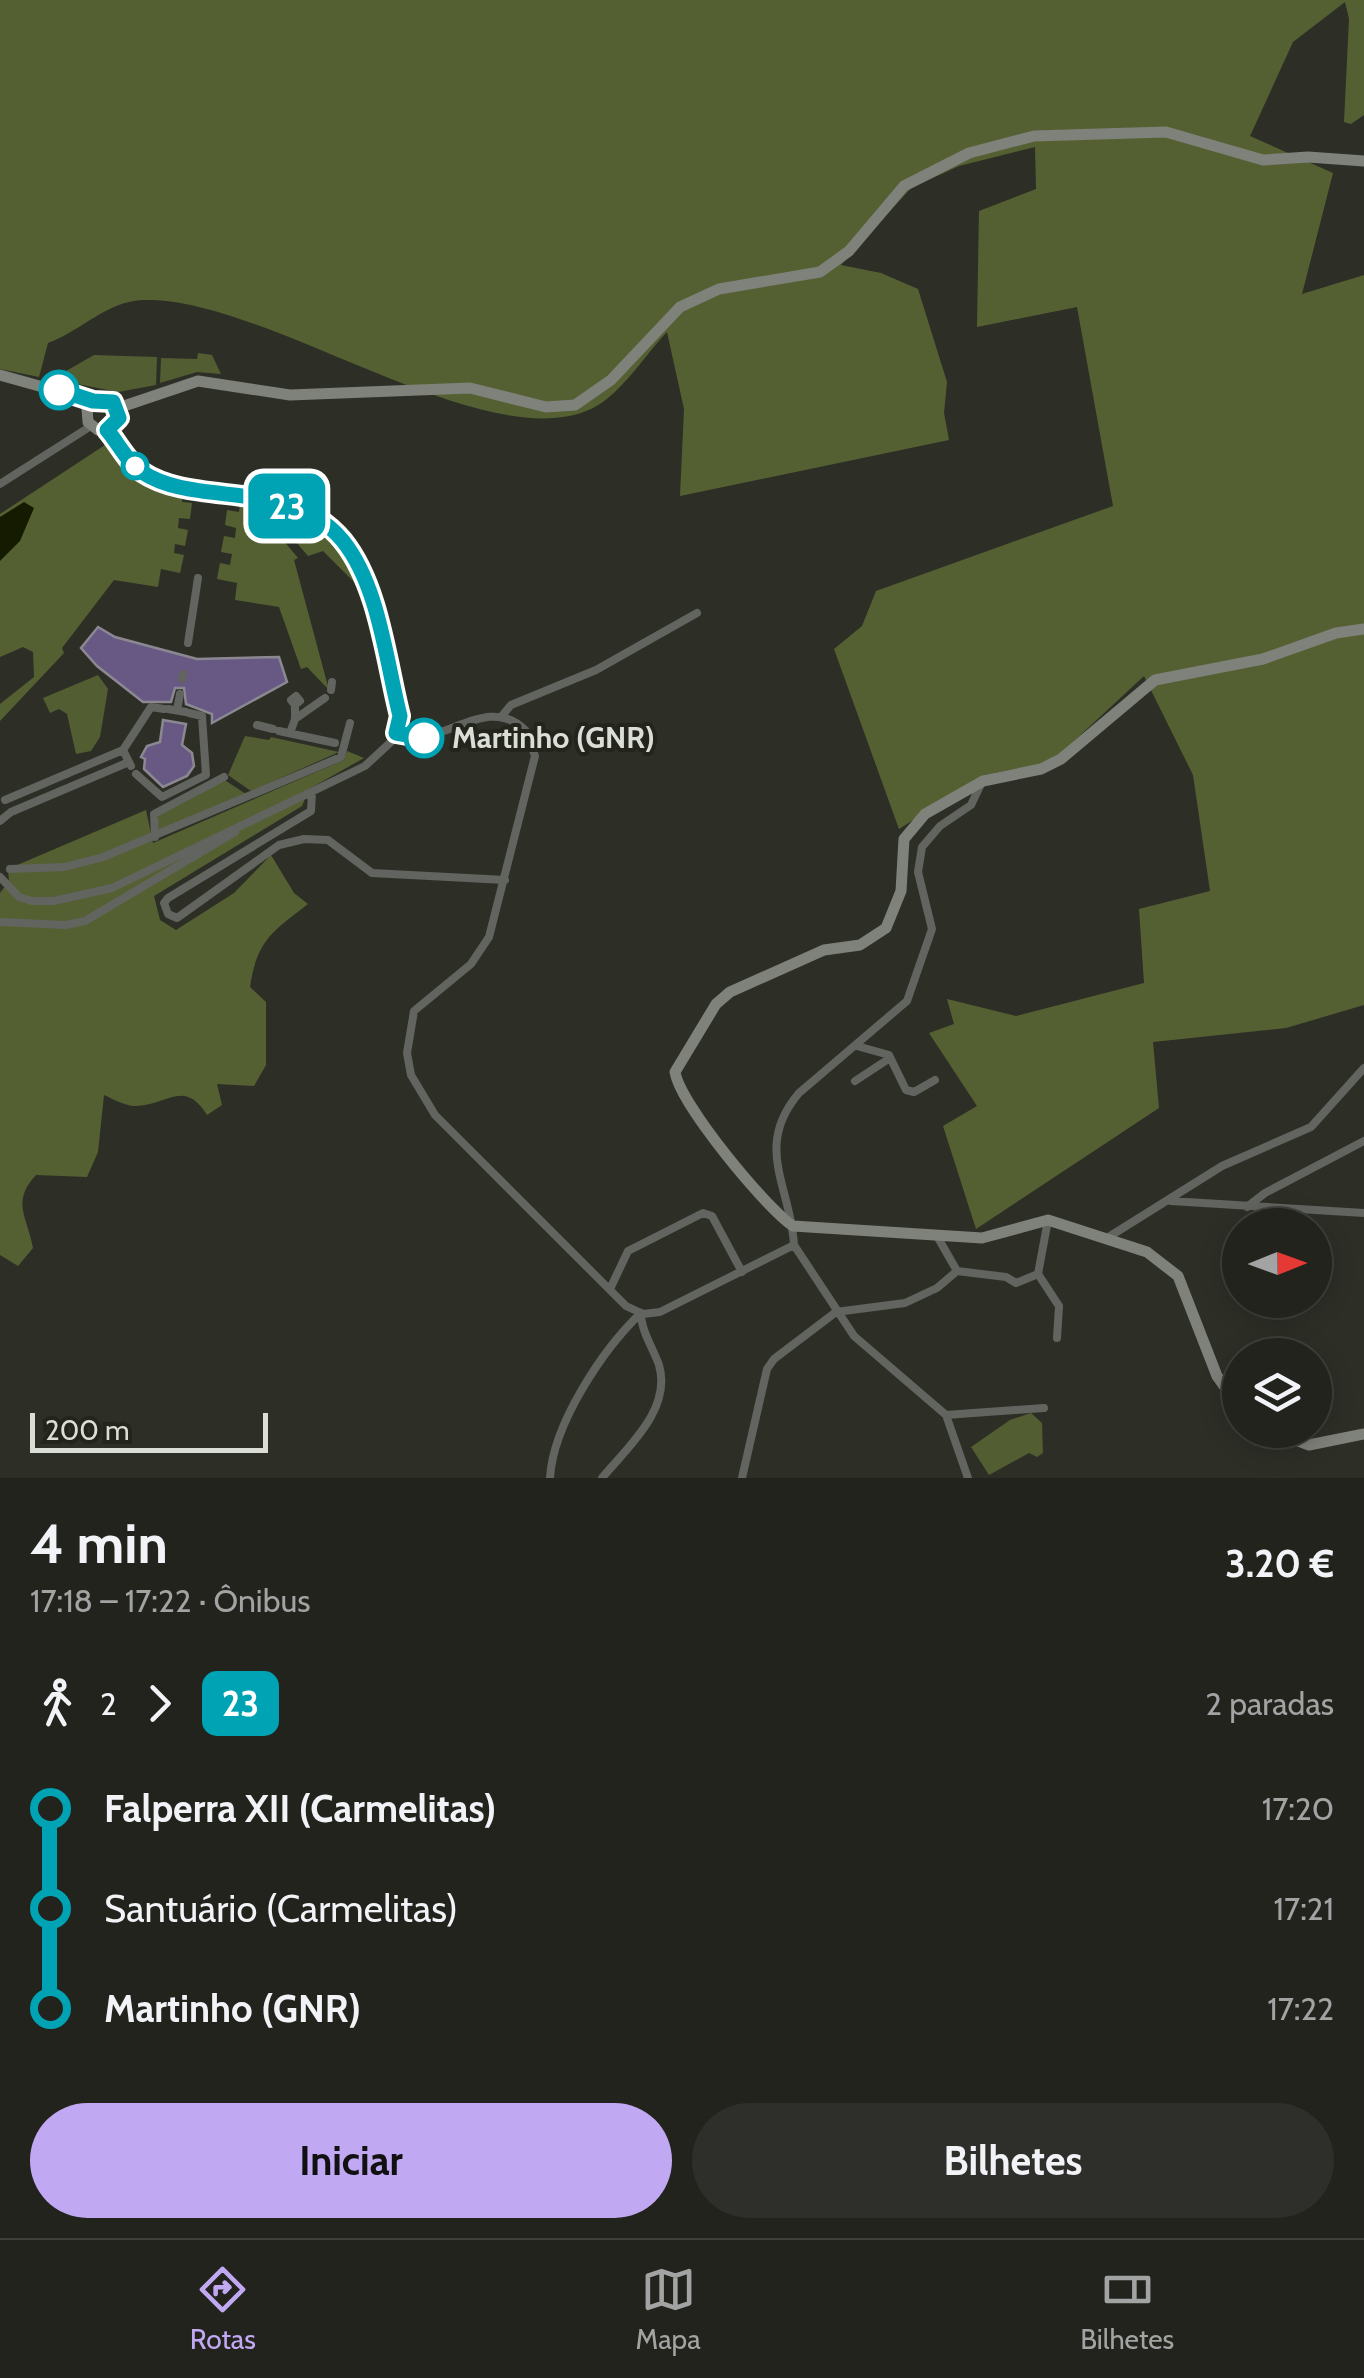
<!DOCTYPE html>
<html lang="pt">
<head>
<meta charset="utf-8">
<style>
	:root { --surface:#22231d; --page:#2e2f2a; --text:#f1f3f6; --muted:#a2a4a4; --line:#3f403b; --accent:#c1a8f3 }
	body { margin:0; font-family:Cabin,sans-serif; background:var(--page); color:var(--text); height:100vh; display:flex; flex-direction:column; font-size:38px; white-space:nowrap }
	* { box-sizing:border-box; margin:0 }
	p { font-size:32px; color:var(--muted) }
	.icon { flex:none; width:55px; height:55px; fill:none; stroke:currentColor; stroke-width:2; stroke-linecap:round; stroke-linejoin:round }
	.map { position:relative; height:1478px; overflow:hidden }
	.sheet { display:flex; flex-direction:column; background:var(--surface); flex:1 }
	.sheet>* { flex:none }
	.badge { padding:0 20px; border-radius:15px; font-size:35px; line-height:65px }
	.needle { width:65px; rotate:89deg }
	.buttons { position:absolute; left:1222px; top:1208px; display:grid; gap:20px }
	.buttons a { display:grid; place-items:center; width:110px; height:110px; border-radius:50%; background:var(--surface); box-shadow:0 5px 25px #0003,0 0 0 2px var(--line); font-size:50px }
	.scale { position:absolute; left:30px; bottom:25px; width:238px; box-sizing:border-box; padding-left:10px; border:5px solid #dbddd7; border-top:0; font-size:28px; line-height:35px; white-space:nowrap; color:#dbddd7; -webkit-text-stroke:8px #23251d; paint-order:stroke }
	.map>.badge { position:absolute; translate:-50% -50%; box-shadow:0 0 0 5px #fff }
	.legs { display:flex; align-items:center; gap:15px; height:110px; padding:0 30px; font-size:32px }
	.legs p { margin-inline-start:auto }
	.summary { display:flex; align-items:center; justify-content:space-between; height:170px; padding:0 30px }
	h1 { font-size:55px; font-weight:800; line-height:75px }
	.action { display:flex; gap:20px; margin-top:auto; padding:20px 30px }
	.action a { flex:1; height:115px; border-radius:60px; background:var(--accent); color:#111; font-size:40px; font-weight:800; line-height:115px; text-align:center }
	.action a+a { background:var(--page); color:var(--text) }
	ul { padding:0 30px; list-style:none }
	li { display:flex; align-items:center; gap:35px; height:100px; font-size:38px }
	li i { display:grid; place-items:center; width:15px; height:100%; margin:0 12px; background:currentColor }
	li i::after { content:''; width:25px; height:25px; margin:-12px; border:8px solid; border-radius:50%; background:var(--surface) }
	li p { margin-inline-start:auto }
	li:first-child i { background:linear-gradient(#0000 50%,currentColor 0) }
	li:last-child i { background:linear-gradient(currentColor 50%,#0000 0) }
	.menu { display:flex; justify-content:space-around; align-items:center; height:140px; border-top:2px solid var(--line); background:var(--surface); font-size:28px; color:var(--muted) }
	.menu a { display:grid; justify-items:center; gap:5px }
	.menu .selected { color:var(--accent) }
	.map>svg:first-child { display:block }
	.green { fill:#525d32 }
	.forest { fill:#556032 }
	.water { fill:#141b00 }
	.building { fill:#685984; stroke:#8b8892; stroke-width:2.5 }
	.lines { fill:none; stroke-linecap:round; stroke-linejoin:round }
	.street { stroke:#62645f; stroke-width:8 }
	.secondary { stroke:#7f817b; stroke-width:11 }
	.line-1-casing { stroke:#fff; stroke-width:22 }
	.line-1 { stroke:#00a3b4; stroke-width:15 }
	.stop-1-dot { fill:#fff; stroke:#00a3b4; stroke-width:5 }
	.labels { text-anchor:middle; stroke-width:8; stroke-linejoin:round; paint-order:stroke }
	.stop-label { font-size:30px; font-weight:bold; fill:#dbddd7; stroke:#23251d; text-anchor:start }
</style>
</head>
<body>
<div class="map">
<svg width="1364" height="1478" viewBox="0 0 1364 1478">
	<rect width="100%" height="100%" fill="#2d2f27"/>
	<!-- green -->
	<path class="green" d="M198,353L212,355L221,374L197,372L160,383L161,358L197,359Z
		M94,355L157,357L156,385L118,392L52,379Z
		M98,675L108,689L100,737L91,751L76,754L67,714L59,709L50,713L43,698Z
		M245,736L269,740L271,737L339,752L251,791L228,775Z
		M223,779L246,794L158,832V813Z
		M1031,1413L1042,1423L1043,1453L1037,1457L1029,1453L989,1475L971,1447L1010,1420Z"/>
	<!-- forest -->
	<path class="forest" d="M0,0H1364V115L1351,124L1344,122L1349,19L1345,2L1293,42L1250,136L1333,173L1302,294L1364,275V1005L1286,1028L1153,1042L1159,1108L976,1229L943,1126L977,1106L929,1033L954,1024L947,999L1016,1016L1144,983L1139,909L1210,891L1193,775L1144,676L1060,754L1037,765L984,775L899,829L834,649L862,626L876,591L1113,506L1077,307L977,327L979,211L1036,189L1035,147L959,166L911,188L841,265L881,273L918,289L947,382L944,413L949,440L680,496L684,409L667,332C645,355 621,394 593,408C487,461 264,295 143,300C107,301 81,331 48,343L39,377L0,369Z
		M108,443L147,481L183,491L182,502L192,503L190,519L179,518L178,528L188,530L185,546L175,544L174,553L184,555L180,573L161,569L158,587L114,580L62,648L64,653L0,721V704L34,677L33,652L23,647L0,657V514Z
		M229,496L249,499L298,558L294,560L329,690L307,667L301,669L279,607L235,600L237,583L217,579L220,563L230,565L232,554L221,552L224,536L235,538L236,528L225,525L227,510L239,512L240,503L228,501Z
		M260,500C310,519 346,538 364,592L323,551L308,556Z
		M347,751L364,758L309,789L302,806L154,896L160,920L176,930L234,893L271,855L294,893L308,904C272,932 257,940 250,987L266,1002V1065L254,1086L217,1084L222,1105L207,1115C184,1078 167,1106 135,1106C125,1106 113,1099 104,1095L98,1152L87,1177L36,1175C11,1202 27,1216 33,1248L18,1266L0,1255V893L9,881L8,869L146,810L153,843L344,760Z"/>
	<!-- water -->
	<path class="water" d="M24,502L34,508L20,541L0,561V517Z"/>
	<!-- building -->
	<path class="building" d="M98,627L115,637L197,659L279,657L287,682L212,723V714L186,704L184,688H175L171,702H143L97,666L81,648Z
		M163,720L186,724L182,745L192,753L194,766L187,776L163,787L144,769L145,759L141,757L147,746L160,742Z"/>
	<g class="lines">
		<!-- street -->
		<path class="street" d="M0,484L91,426
			M188,643L198,578
			M182,679L183,674
			M331,690L332,682
			M295,705L291,700L296,696L300,701L295,705V719
			M168,709L186,712
			M177,710L180,694
			M501,717L511,705L596,670L697,613
			M257,725L273,729
			M279,731L335,743
			M290,733L295,719L325,698
			M396,733C407,735 418,739 428,736C461,728 496,700 526,731L535,756L489,937L471,964L414,1011L407,1053L411,1075L435,1115L626,1306L643,1314L660,1312L794,1245
			M131,766L123,750L151,707L164,709
			M136,774L162,797L206,775L202,716L189,713
			M312,793L311,811L168,898L164,903L168,914L177,918L279,845L304,839L328,840L372,873L505,880
			M5,800L123,750
			M0,821L11,812L129,762
			M155,837L154,814L224,777
			M10,869L65,867L103,857L341,757L350,723
			M0,877L19,897L32,901H54L112,888L365,766L392,741L399,724L368,591L342,540L307,514L265,498L150,477L132,465L107,431
			M0,922L66,925L85,921L235,832
			M857,1046L889,1055L906,1090L914,1092L935,1080
			M855,1081L890,1058
			M1171,1201L1364,1213
			M1247,1207L1265,1193L1364,1141
			M1257,1208L1267,1225
			M1048,1220L1038,1274L1059,1306L1057,1338
			M937,1236L957,1271
			M1107,1238L1222,1166L1311,1127L1364,1068
			M794,1245C791,1187 753,1147 799,1093L907,1001L932,929L918,872L922,847L940,826L971,805L982,782
			M794,1245L854,1336L946,1415L968,1478
			M610,1289L628,1251L703,1213L712,1216L742,1272
			M946,1415L1044,1408
			M550,1478C553,1424 603,1349 641,1313
			M602,1478C628,1447 672,1409 659,1365C653,1348 641,1331 641,1313
			M742,1478L767,1369L774,1359L836,1312L905,1303L937,1288L957,1271L1006,1277L1016,1283L1038,1274"/>
		<!-- secondary -->
		<path class="secondary" d="M0,375L93,401L109,399L119,413L111,429L98,430L88,422L87,408L93,401
			M118,408L198,381L290,395L470,388L546,407L575,405L611,380L680,307L719,289L820,272L849,251L904,186L969,153L1034,136L1166,132L1263,160L1308,157L1364,161
			M1240,1408L1217,1376L1178,1276L1147,1252L1048,1220L982,1238L793,1226C765,1207 680,1104 675,1072L716,1004L730,992L824,950L860,945L886,928L901,891L904,839L925,814L983,781L1041,769L1061,759L1155,680L1263,659L1336,633L1364,629
			M1270,1430L1309,1445L1364,1434"/>
	</g>
	<g class="lines">
		<!-- line-1 casing -->
		<g class="line-1-casing">
			<path id="line-1" d="M59,390L93,401L113,402L119,418L107,430C119,444 127,462 142,472C195,508 291,477 343,541C379,586 386,661 400,716L396,733L424,738"/>
		</g>
		<!-- line-1 -->
		<use href="#line-1" class="line-1"/>
	</g>
	<!-- markers -->
	<g class="stop-1-dot">
		<circle cx="59" cy="390" r="18"/>
		<circle cx="135" cy="466" r="12"/>
		<circle cx="424" cy="738" r="18"/>
	</g>
	<g class="labels">
		<!-- stop labels -->
		<g class="stop-label">
			<text x="452" y="748">Martinho (GNR)</text>
		</g>
	</g>
</svg>
<div class="buttons">
<a><svg class="needle" viewBox="-14 -14 28 28"><path d="M0-13l5 13h-10z" fill="#e53935"/><path d="M0 13l5-13h-10z" fill="#a2a4a4"/></svg></a>
<a><svg class="icon" aria-label="layers" viewBox="0 0 24 24"><path d="M12 4l9 5-9 5-9-5zM3 14l9 5 9-5"/></svg></a>
</div>
<div class="scale">200 m</div>
<b class="badge" style="left:287px;top:506px;background:#00a3b4;color:#fff">23</b>
</div>
<section class="sheet">
<div class="summary"><div><h1>4 min</h1><p>17:18 – 17:22 · Ônibus</p></div><b>3.20 €</b></div>
<div class="legs"><svg class="icon" aria-label="walk" viewBox="0 0 24 24"><circle cx="13" cy="4" r="2"/><path d="M13 8l-2 6 4 7M11 14l-3 7M7 12l3-4h3l4 4"/></svg>2<svg class="icon" aria-label="forward" viewBox="0 0 24 24"><path d="M9 5l7 7-7 7"/></svg><b class="badge" style="background:#00a3b4;color:#fff">23</b><p>2 paradas</p></div>
<ul>
<li><i style="color:#00a3b4"></i><b>Falperra XII (Carmelitas)</b><p>17:20</p></li>
<li><i style="color:#00a3b4"></i><span>Santuário (Carmelitas)</span><p>17:21</p></li>
<li><i style="color:#00a3b4"></i><b>Martinho (GNR)</b><p>17:22</p></li>
</ul>
<div class="action"><a>Iniciar</a><a>Bilhetes</a></div>
</section>
<nav class="menu">
<a class="selected"><svg class="icon" aria-label="directions" viewBox="0 0 24 24"><path d="M12 3l9 9-9 9-9-9zM9 14v-3h6M13 9l2 2-2 2"/></svg>Rotas</a>
<a><svg class="icon" aria-label="map" viewBox="0 0 24 24"><path d="M3 6l6-2 6 2 6-2v14l-6 2-6-2-6 2zM9 4v14M15 6v14"/></svg>Mapa</a>
<a><svg class="icon" aria-label="tickets" viewBox="0 0 24 24"><path d="M3 7h18v10H3zM15 7v10"/></svg>Bilhetes</a>
</nav>
</body>
</html>
